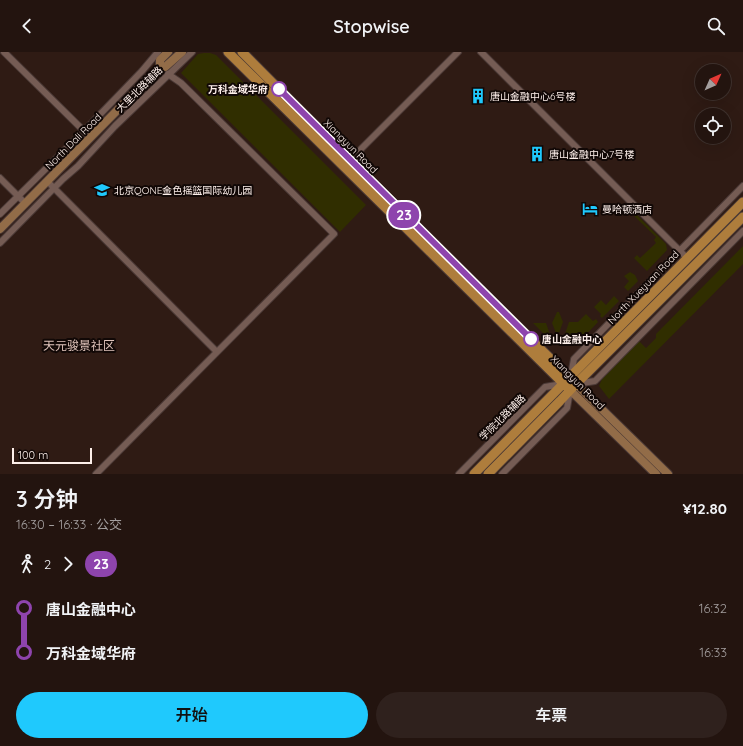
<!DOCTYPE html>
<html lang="zh">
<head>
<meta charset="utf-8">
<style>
	:root { --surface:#23140f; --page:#2f211d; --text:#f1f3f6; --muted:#a39e9e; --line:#40332f; --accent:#1fc9fd }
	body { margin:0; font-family:Quicksand,"Noto Sans SC",sans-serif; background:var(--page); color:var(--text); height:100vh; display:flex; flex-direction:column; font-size:15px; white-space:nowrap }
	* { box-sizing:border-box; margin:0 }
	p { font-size:13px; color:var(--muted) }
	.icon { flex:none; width:22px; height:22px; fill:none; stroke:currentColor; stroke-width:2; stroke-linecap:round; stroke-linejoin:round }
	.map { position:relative; height:422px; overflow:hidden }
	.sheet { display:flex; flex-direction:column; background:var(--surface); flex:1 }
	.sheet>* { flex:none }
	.badge { padding:0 8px; border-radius:13px; font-size:14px; line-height:26px }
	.needle { width:26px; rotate:45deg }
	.controls { position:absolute; left:695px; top:12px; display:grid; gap:8px }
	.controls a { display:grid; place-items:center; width:36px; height:36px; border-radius:50%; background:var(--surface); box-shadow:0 4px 16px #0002,0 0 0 1px var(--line); font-size:20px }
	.scale { position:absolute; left:12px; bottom:10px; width:80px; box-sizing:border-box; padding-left:4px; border:2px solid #fdefea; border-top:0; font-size:11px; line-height:14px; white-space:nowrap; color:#fdefea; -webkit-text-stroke:3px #110806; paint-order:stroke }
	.map>.badge { position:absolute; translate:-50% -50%; box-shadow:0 0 0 2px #fff }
	.legs { display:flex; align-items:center; gap:6px; height:44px; padding:0 16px; font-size:13px }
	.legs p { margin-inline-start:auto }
	.headline { display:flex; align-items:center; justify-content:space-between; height:68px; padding:0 16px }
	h1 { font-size:22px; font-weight:600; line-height:30px }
	.action { display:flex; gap:8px; margin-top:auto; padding:8px 16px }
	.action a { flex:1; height:46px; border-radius:24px; background:var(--accent); color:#111; font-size:16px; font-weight:600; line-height:46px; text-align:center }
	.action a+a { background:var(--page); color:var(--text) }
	ul { padding:0 16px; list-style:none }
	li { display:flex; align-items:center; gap:14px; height:44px; font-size:15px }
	li i { display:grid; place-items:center; width:6px; height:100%; margin:0 5px; background:currentColor }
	li i::after { content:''; width:10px; height:10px; margin:-5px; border:3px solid; border-radius:50%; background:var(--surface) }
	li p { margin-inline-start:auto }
	li:first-child i { background:linear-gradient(#0000 50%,currentColor 0) }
	li:last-child i { background:linear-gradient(currentColor 50%,#0000 0) }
	header { display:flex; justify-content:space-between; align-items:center; height:52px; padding:0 16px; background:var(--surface); font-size:18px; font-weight:600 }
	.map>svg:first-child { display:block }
	.green { fill:#302e00 }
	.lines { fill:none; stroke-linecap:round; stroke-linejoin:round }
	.minor-casing { stroke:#493835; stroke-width:8 }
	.secondary-casing { stroke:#493835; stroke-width:10 }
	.primary-casing { stroke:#493835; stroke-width:11 }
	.minor { stroke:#755c54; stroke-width:6 }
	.secondary { stroke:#926c48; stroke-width:8 }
	.primary { stroke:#ae7d3c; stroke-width:9 }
	.line-1-casing { stroke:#fff; stroke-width:9 }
	.line-1 { stroke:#8e44ad; stroke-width:6 }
	.stop-1-dot { fill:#fff; stroke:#8e44ad; stroke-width:2 }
	.labels { text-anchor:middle; stroke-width:4; stroke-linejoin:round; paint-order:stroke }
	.street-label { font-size:10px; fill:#fdefea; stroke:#110806 }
	.stop-label { font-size:10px; font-weight:bold; fill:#fdefea; stroke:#110806; text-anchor:end }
	.poi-label { font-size:10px; fill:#fdefea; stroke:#110806; text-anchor:start }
	.quarter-label { font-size:12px; fill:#dfc3ba; stroke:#110806 }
</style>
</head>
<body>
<header><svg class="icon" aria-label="back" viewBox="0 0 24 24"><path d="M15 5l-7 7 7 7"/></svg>Stopwise<svg class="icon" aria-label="search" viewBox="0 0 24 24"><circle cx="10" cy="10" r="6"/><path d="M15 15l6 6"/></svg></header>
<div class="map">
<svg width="743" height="422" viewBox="0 0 743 422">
	<rect width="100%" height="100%" fill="#2f1b14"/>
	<!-- green -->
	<path class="green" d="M204,1H210L216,3L366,153L340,180L181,21L198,2Z
		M634,160L666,192L667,198L647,219L634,206L637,203L640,206L656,191L654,188L656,185L632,162Z
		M743,194V212L609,347L599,334L602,327L639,289L646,296L656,286V282Z
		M630,220L635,223L638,229L628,239L624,235L629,229L624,224Z
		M614,244L619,249L602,266L600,264L601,262L594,255L601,248L606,253Z
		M557,260H559L563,270L559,281H556L552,271Z
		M586,262L593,269L596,267L598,270L580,289L563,288L569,270H578Z
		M533,271H546L552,288H550Z"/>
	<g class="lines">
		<!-- minor casing -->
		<g class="minor-casing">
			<path id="minor" d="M4,0L87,82
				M481,0L687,206
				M355,114L361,97L458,0
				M0,126L25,151
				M51,133L217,300
				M0,162L84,79L142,19L158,0
				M0,191L63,127L78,114L115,74L192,0
				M571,323L574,307L743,134
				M576,332L595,329L743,179
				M96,422L334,182L181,31L168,22
				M459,422L545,335L562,332
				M502,422L567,356L570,339"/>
		</g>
		<!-- secondary casing -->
		<g class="secondary-casing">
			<path id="secondary" d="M160,15H165L182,0
				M0,177L160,15V8L168,0
				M576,332L668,422
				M570,338L656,422"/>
		</g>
		<!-- primary casing -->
		<g class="primary-casing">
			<path id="primary" d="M228,0L570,338
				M242,0L355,114L576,332
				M474,422L743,150
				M488,422L560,349L576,332L743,165"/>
		</g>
		<!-- minor -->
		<use href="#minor" class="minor"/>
		<!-- secondary -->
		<use href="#secondary" class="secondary"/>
		<!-- primary -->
		<use href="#primary" class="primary"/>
	</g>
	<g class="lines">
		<!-- line-1 casing -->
		<g class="line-1-casing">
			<path id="line-1" d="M279,37L531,287"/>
		</g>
		<!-- line-1 -->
		<use href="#line-1" class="line-1"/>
	</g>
	<!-- icons -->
	<defs>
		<g id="building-bare" transform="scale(1.2)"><path d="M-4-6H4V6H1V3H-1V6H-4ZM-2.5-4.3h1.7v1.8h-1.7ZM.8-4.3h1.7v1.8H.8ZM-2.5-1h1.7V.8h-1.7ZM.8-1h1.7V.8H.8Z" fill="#1fc9fd" stroke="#110806" stroke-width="2.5" paint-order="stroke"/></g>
		<g id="school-bare" transform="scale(1.2)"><path d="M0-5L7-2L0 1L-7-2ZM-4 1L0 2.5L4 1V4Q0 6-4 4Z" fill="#1fc9fd" stroke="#110806" stroke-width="2.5" paint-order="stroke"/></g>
		<g id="hotel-bare" transform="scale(1.2)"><path d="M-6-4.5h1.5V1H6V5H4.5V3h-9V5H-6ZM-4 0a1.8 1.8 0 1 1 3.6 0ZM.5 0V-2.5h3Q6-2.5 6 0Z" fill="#1fc9fd" stroke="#110806" stroke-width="2.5" paint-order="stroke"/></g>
	</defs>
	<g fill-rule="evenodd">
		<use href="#building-bare" x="478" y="44"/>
		<use href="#building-bare" x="537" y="102"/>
		<use href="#school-bare" x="102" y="138"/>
		<use href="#hotel-bare" x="590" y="157"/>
	</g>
	<!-- markers -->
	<g class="stop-1-dot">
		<circle cx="279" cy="37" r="7"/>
		<circle cx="531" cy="287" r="7"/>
	</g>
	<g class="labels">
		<!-- street labels -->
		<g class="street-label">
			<text transform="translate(139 37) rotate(-45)" y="4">大里北路辅路</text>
			<text transform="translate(73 89) rotate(-45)" y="4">North Dali Road</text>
			<text transform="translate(351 94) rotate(45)" y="4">Xiangyun Road</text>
			<text transform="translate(643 235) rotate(-46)" y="4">North Xueyuan Road</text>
			<text transform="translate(578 330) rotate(45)" y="4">Xiangyun Road</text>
			<text transform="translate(502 365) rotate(-45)" y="4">学院北路辅路</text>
		</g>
		<!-- stop labels -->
		<g class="stop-label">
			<text x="268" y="41">万科金域华府</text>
			<text x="542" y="291" text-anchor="start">唐山金融中心</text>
		</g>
		<!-- poi labels -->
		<g class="poi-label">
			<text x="490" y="48">唐山金融中心6号楼</text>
			<text x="549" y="106">唐山金融中心7号楼</text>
			<text x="114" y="142">北京QONE金色摇篮国际幼儿园</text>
			<text x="602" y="161">曼哈顿酒店</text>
		</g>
		<!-- quarter labels -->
		<g class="quarter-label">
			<text x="79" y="298">天元骏景社区</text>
		</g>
	</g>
</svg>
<div class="controls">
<a><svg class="needle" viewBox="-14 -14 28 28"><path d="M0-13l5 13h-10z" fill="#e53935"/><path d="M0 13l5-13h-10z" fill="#a39e9e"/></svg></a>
<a><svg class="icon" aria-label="locate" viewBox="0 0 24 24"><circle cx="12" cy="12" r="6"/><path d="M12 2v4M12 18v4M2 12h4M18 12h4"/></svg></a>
</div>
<div class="scale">100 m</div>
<b class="badge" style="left:404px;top:163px;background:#8e44ad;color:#fff">23</b>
</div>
<section class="sheet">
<div class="headline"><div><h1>3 分钟</h1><p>16:30 – 16:33 · 公交</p></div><b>¥12.80</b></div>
<div class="legs"><svg class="icon" aria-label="walk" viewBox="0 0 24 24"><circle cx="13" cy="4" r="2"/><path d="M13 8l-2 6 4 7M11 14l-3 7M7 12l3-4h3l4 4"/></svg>2<svg class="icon" aria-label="forward" viewBox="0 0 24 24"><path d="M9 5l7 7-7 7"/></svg><b class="badge" style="background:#8e44ad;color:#fff">23</b></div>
<ul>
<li><i style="color:#8e44ad"></i><b>唐山金融中心</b><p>16:32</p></li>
<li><i style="color:#8e44ad"></i><b>万科金域华府</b><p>16:33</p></li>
</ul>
<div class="action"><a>开始</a><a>车票</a></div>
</section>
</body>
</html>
